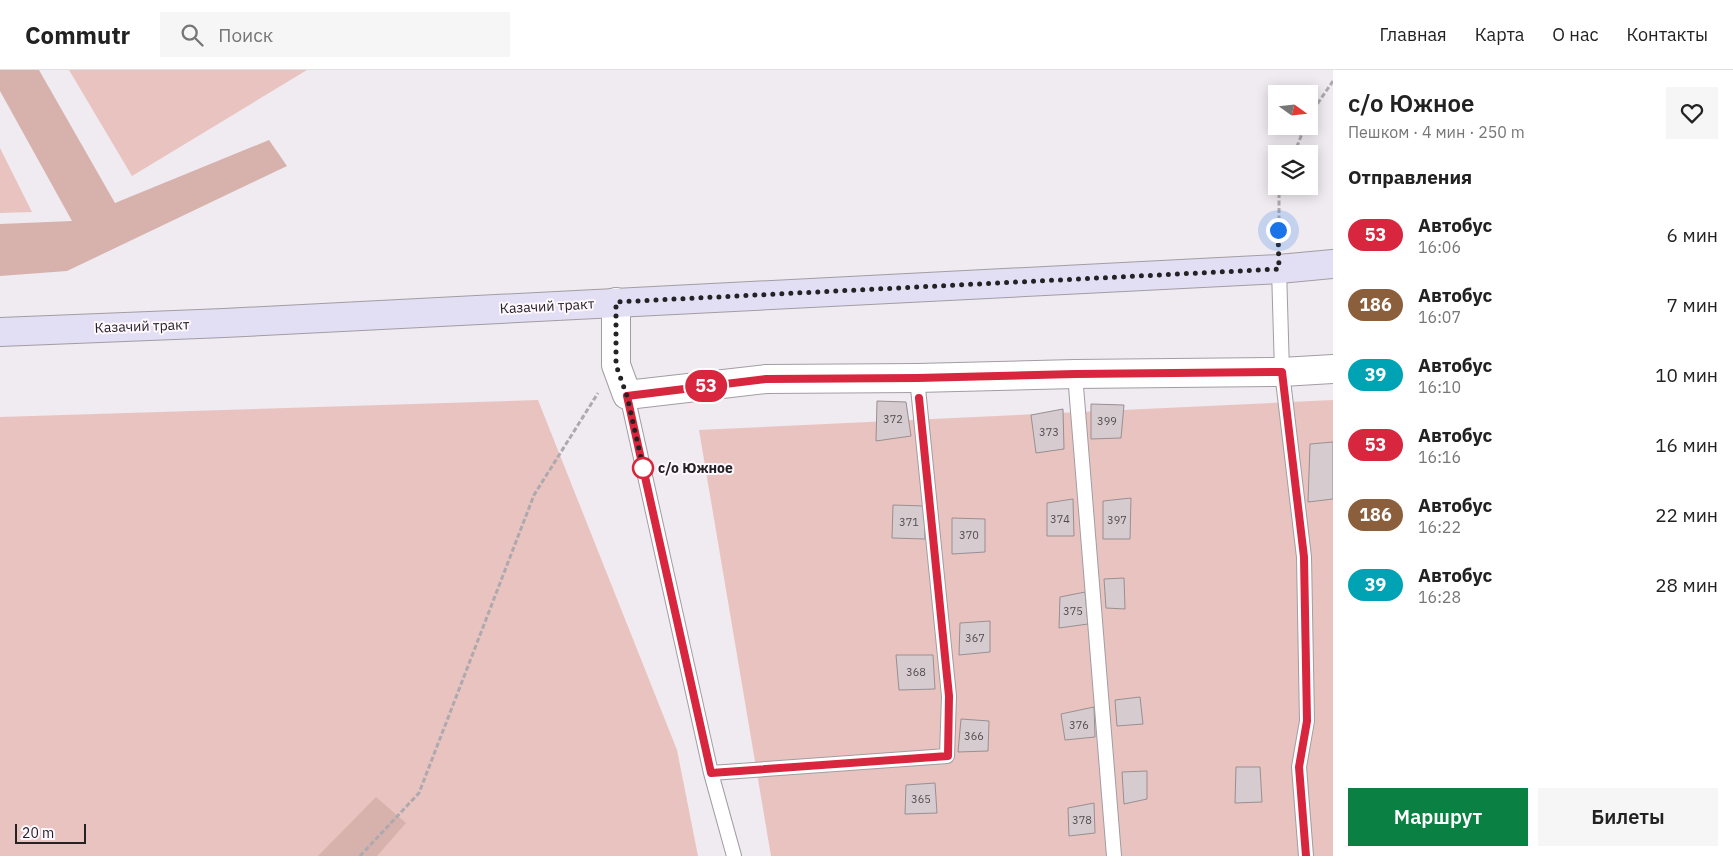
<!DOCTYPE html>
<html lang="ru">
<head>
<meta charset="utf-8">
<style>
	:root { --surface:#fff; --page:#f6f6f6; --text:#222; --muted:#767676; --line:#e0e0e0; --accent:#0b8043 }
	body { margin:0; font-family:"IBM Plex Sans",sans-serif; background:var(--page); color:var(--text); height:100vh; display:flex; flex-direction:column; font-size:19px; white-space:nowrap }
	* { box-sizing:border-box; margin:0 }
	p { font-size:16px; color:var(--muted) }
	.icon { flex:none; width:28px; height:28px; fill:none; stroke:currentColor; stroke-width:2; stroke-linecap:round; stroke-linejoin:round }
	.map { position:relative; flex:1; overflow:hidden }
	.side { display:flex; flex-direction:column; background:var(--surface); width:400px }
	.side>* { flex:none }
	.badge { padding:0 10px; border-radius:16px; font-size:18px; line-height:32px }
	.needle { width:32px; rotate:105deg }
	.controls { position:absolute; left:1268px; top:15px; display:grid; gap:10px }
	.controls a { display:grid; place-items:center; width:50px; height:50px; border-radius:0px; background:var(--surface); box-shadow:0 2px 12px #0003; font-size:25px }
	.scale { position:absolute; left:15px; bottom:12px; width:71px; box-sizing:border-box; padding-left:5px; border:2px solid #242224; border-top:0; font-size:14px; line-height:18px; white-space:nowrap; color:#242224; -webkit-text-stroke:4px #fef7fe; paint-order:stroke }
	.you { position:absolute; width:25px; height:25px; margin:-12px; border:4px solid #fff; border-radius:50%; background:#1a73e8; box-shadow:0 0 0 8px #1a73e833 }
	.map>.badge { position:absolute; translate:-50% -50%; box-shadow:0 0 0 2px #fff }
	h2 { padding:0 15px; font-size:19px; line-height:45px }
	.round { display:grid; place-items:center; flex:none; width:52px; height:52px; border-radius:0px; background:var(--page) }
	.head { display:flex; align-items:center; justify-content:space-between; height:85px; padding:0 15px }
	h1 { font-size:24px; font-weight:600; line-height:38px }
	.button { display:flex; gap:10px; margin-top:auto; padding:10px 15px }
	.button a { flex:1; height:58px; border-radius:0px; background:var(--accent); color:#fff; font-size:20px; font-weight:600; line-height:58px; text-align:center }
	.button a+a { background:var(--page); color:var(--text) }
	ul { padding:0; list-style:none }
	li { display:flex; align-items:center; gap:15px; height:70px; padding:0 15px }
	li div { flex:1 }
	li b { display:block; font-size:19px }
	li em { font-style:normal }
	li .badge { min-width:55px; font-weight:700; text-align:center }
	header { display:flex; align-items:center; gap:30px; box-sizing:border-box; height:70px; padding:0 25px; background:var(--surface); border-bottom:1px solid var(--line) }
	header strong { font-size:24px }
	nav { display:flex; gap:28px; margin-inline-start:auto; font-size:18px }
	.search { width:350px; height:45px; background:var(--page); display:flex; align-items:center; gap:12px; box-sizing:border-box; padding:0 18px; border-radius:0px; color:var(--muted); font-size:19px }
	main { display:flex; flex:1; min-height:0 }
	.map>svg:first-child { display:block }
	.green { fill:#e9c3bf }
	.forest { fill:#d7b2ad }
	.building { fill:#d6cbcf; stroke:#998f92 }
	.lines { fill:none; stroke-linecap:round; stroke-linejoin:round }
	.service-casing { stroke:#a29ca3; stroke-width:16 }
	.minor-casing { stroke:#a29ca3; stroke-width:30 }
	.secondary-casing { stroke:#a29ca3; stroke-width:30 }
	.path { stroke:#ada9ae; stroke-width:3; stroke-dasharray:5 2.5; stroke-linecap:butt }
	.service { stroke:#fff; stroke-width:14 }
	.minor { stroke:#fff; stroke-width:28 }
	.secondary { stroke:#e2dff4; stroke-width:28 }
	.line-casing { stroke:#fff; stroke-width:11 }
	.line { stroke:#d7263d; stroke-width:8 }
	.walk { stroke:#242224; stroke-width:5; stroke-dasharray:0 9 }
	.stop-dot { fill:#fff; stroke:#d7263d; stroke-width:2.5 }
	.labels { text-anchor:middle; stroke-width:4; stroke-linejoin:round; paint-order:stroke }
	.number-label { font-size:11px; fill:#504c4f }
	.street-label { font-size:14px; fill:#242224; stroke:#fef7fe }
	.stop-label { font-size:14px; font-weight:bold; fill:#242224; stroke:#fef7fe; text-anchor:start }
</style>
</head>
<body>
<header>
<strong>Commutr</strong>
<div class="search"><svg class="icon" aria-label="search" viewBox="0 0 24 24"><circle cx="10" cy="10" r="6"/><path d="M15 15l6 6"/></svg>Поиск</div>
<nav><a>Главная</a><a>Карта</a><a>О нас</a><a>Контакты</a></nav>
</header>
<main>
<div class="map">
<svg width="1333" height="786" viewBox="0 0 1333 786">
	<rect width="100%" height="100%" fill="#f0eaf1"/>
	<!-- green -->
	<path class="green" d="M69,0H307L132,106Z
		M0,78L32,142L0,143Z
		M538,330L677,680L698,786H0V347Z
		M1333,330V786H771L699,360Z"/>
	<!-- forest -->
	<path class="forest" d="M0,0H39L115,133L269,70L287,96L67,201L0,206V154L72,151L0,21Z
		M376,727L406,753L377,786H318Z"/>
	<!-- building -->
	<path class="building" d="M877,331L906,332L911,366L876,371Z
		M1091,334L1124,335L1121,368L1091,369Z
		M1063,339L1064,379L1036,383L1031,345Z
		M1333,372V429L1308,432L1310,374Z
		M1131,428L1130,469H1103V431Z
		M1073,429L1074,466H1047V433Z
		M893,435L924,436L925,469L892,468Z
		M952,448L985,449V482L952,484Z
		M1124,508L1125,539L1106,538L1104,509Z
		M1085,522L1088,554L1059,558L1060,527Z
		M990,551V582L959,585L960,553Z
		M896,585H933L935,619L899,620Z
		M1140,627L1143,654L1117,656L1115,630Z
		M1094,637L1095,667L1065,670L1061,644Z
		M961,649L989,651L988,681L958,682Z
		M1236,697H1260L1262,732L1235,733Z
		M1147,701V729L1124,734L1122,702Z
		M935,713L937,743L905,744L906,715Z
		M1094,733L1095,763L1069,766L1068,738Z"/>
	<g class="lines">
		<!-- service casing -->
		<g class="service-casing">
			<path id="service" d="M1279,199L1282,302L1304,487L1307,651L1299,697L1306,786
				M1075,304L1114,786
				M627,325L711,703L734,786
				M711,703L947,686L949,626L917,308"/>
		</g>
		<!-- minor casing -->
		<g class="minor-casing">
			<path id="minor" d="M616,232V295L627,325L766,309L917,308L1075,304L1282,302L1333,299"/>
		</g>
		<!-- secondary casing -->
		<g class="secondary-casing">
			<path id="secondary" d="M0,262L224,253L1279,199L1333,194"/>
		</g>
		<!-- path -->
		<path class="path" d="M1309,46L1333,11
			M1294,84L1305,56
			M1279,173V120L1280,116
			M360,786L419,723L534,425L598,323"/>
		<!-- service -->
		<use href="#service" class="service"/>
		<!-- minor -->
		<use href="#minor" class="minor"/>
		<!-- secondary -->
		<use href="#secondary" class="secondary"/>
	</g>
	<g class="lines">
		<!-- line casing -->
		<g class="line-casing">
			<path id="line" d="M919,328L949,626L948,686L711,703L627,326L766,309L917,308L1075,304L1282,302L1304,487L1307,651L1299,697L1306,786"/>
		</g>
		<!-- line -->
		<use href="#line" class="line"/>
		<!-- walk -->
		<path class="walk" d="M643,398L644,401L627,326L616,295V232L1279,199L1278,160"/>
	</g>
	<!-- markers -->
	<circle class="stop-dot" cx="643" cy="398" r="10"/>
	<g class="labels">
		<!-- number labels -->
		<g class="number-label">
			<text x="893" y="353">372</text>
			<text x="1107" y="355">399</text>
			<text x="1049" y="366">373</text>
			<text x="1060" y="453">374</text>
			<text x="1117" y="454">397</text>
			<text x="909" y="456">371</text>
			<text x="969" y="469">370</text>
			<text x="1073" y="545">375</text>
			<text x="975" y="572">367</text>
			<text x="916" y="606">368</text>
			<text x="1079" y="659">376</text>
			<text x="974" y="670">366</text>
			<text x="921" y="733">365</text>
			<text x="1082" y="754">378</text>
		</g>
		<!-- street labels -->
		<g class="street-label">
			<text transform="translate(547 236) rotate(-3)" y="5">Казачий тракт</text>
			<text transform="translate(142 256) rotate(-2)" y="5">Казачий тракт</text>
		</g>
		<!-- stop labels -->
		<g class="stop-label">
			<text x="658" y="403">с/о Южное</text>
		</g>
	</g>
</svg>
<div class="controls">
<a><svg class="needle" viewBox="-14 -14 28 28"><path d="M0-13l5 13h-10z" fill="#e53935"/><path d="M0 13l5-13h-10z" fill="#767676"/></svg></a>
<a><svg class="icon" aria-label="layers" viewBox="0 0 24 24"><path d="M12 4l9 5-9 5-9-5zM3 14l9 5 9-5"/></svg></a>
</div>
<div class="scale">20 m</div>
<div class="you" style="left:1278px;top:160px"></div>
<b class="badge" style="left:706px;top:316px;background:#d7263d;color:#fff">53</b>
</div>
<section class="side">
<div class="head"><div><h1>с/о Южное</h1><p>Пешком · 4 мин · 250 m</p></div><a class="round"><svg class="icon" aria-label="heart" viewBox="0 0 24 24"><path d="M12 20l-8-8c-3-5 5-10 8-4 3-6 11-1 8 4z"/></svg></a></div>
<h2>Отправления</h2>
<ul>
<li><span class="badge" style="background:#d7263d;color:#fff">53</span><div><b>Автобус</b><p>16:06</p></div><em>6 мин</em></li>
<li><span class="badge" style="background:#8b5e3c;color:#fff">186</span><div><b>Автобус</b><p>16:07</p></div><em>7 мин</em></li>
<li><span class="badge" style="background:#00a3b4;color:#fff">39</span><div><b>Автобус</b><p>16:10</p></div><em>10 мин</em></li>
<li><span class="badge" style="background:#d7263d;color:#fff">53</span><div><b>Автобус</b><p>16:16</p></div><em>16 мин</em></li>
<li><span class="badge" style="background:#8b5e3c;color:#fff">186</span><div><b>Автобус</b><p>16:22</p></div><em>22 мин</em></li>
<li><span class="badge" style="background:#00a3b4;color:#fff">39</span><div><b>Автобус</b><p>16:28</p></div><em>28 мин</em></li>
</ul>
<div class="button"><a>Маршрут</a><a>Билеты</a></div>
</section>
</main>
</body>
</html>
